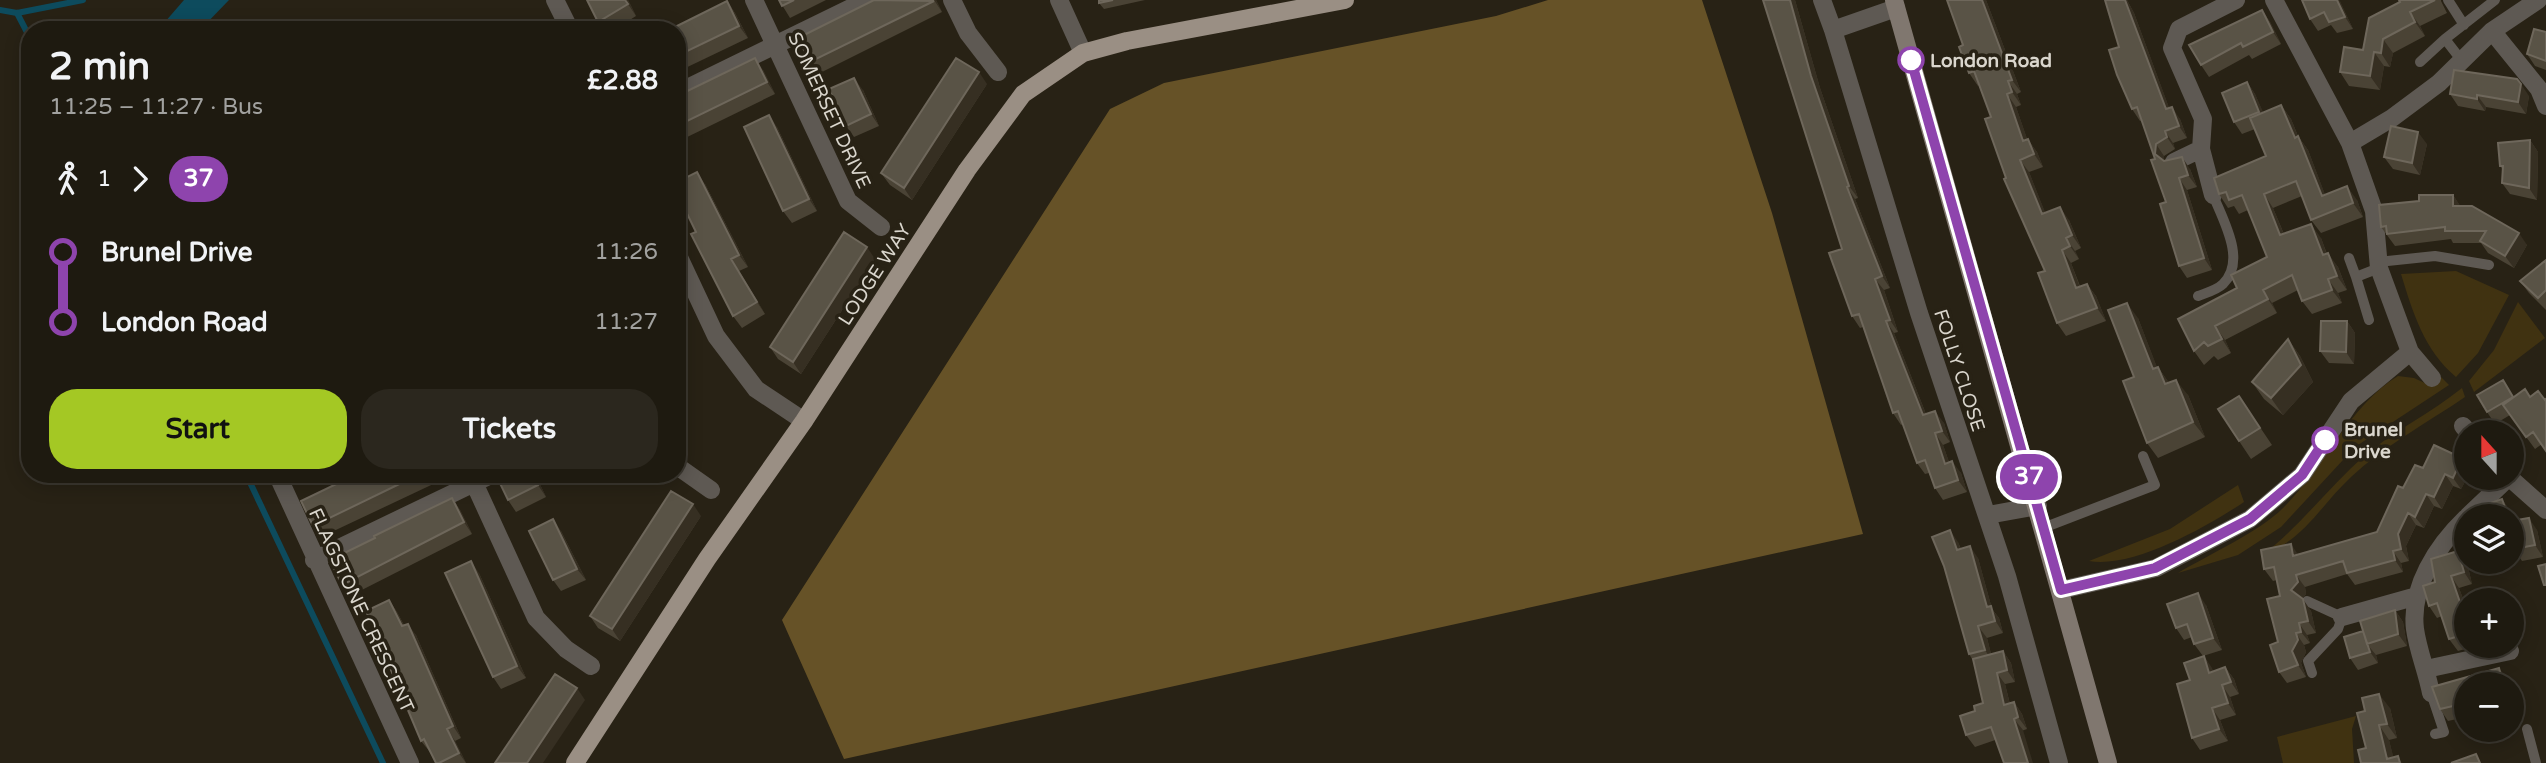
<!DOCTYPE html>
<html lang="en">
<head>
<meta charset="utf-8">
<style>
	:root { --surface:#1e1a10; --page:#2b271e; --text:#f1f3f6; --muted:#a1a19f; --line:#3c3830; --accent:#a4c824 }
	body { margin:0; font-family:"Varela Round",sans-serif; background:var(--page); color:var(--text); height:100vh; display:flex; flex-direction:column; font-size:26px; white-space:nowrap }
	* { box-sizing:border-box; margin:0 }
	p { font-size:23px; color:var(--muted) }
	.icon { flex:none; width:38px; height:38px; fill:none; stroke:currentColor; stroke-width:2; stroke-linecap:round; stroke-linejoin:round }
	.map { position:relative; flex:1; overflow:hidden }
	.details { position:absolute; left:21px; top:21px; width:665px; height:462px; display:flex; flex-direction:column; background:var(--surface); border-radius:28px; box-shadow:0 4px 18px #0003,0 0 0 2px var(--line) }
	.details>* { flex:none }
	.badge { padding:0 14px; border-radius:23px; font-size:24px; line-height:46px }
	.needle { width:46px; rotate:339deg }
	.buttons { position:absolute; left:2454px; top:420px; display:grid; gap:14px }
	.buttons a { display:grid; place-items:center; width:70px; height:70px; border-radius:50%; background:var(--surface); box-shadow:0 4px 18px #0003,0 0 0 2px var(--line); font-size:35px }
	.map>.badge { position:absolute; translate:-50% -50%; box-shadow:0 0 0 4px #fff }
	.legs { display:flex; align-items:center; gap:10px; height:77px; padding:0 28px; font-size:23px }
	.legs p { margin-inline-start:auto }
	.summary { display:flex; align-items:center; justify-content:space-between; height:119px; padding:0 28px }
	h1 { font-size:38px; font-weight:700; line-height:52px }
	.action { display:flex; gap:14px; margin-top:auto; padding:14px 28px }
	.action a { flex:1; height:80px; border-radius:28px; background:var(--accent); color:#111; font-size:28px; font-weight:700; line-height:80px; text-align:center }
	.action a+a { background:var(--page); color:var(--text) }
	ul { padding:0 28px; list-style:none }
	li { display:flex; align-items:center; gap:24px; height:70px; font-size:26px }
	li i { display:grid; place-items:center; width:10px; height:100%; margin:0 9px; background:currentColor }
	li i::after { content:''; width:18px; height:18px; margin:-9px; border:5px solid; border-radius:50%; background:var(--surface) }
	li p { margin-inline-start:auto }
	li:first-child i { background:linear-gradient(#0000 50%,currentColor 0) }
	li:last-child i { background:linear-gradient(currentColor 50%,#0000 0) }
	.map>svg:first-child { display:block }
	.green { fill:#403211 }
	.forest { fill:#665227 }
	.water { fill:#0d4b5d }
	.lines { fill:none; stroke-linecap:round; stroke-linejoin:round }
	.stream { stroke:#0d4b5d; stroke-width:6 }
	.service { stroke:#5e5953; stroke-width:10 }
	.minor { stroke:#5e5953; stroke-width:18 }
	.secondary { stroke:#80776f; stroke-width:18 }
	.primary { stroke:#9a8f84; stroke-width:18 }
	.wall { fill:#4a4335 }
	.shaded-wall { fill:#362f22 }
	.building { fill:#595346; stroke:#6e675b; stroke-width:2 }
	.line-1-casing { stroke:#fff; stroke-width:16 }
	.line-1 { stroke:#8e44ad; stroke-width:10 }
	.stop-1-dot { fill:#fff; stroke:#8e44ad; stroke-width:3.5 }
	.labels { text-anchor:middle; stroke-width:7; stroke-linejoin:round; paint-order:stroke }
	.stop-label { font-size:19px; font-weight:bold; fill:#dad6cd; stroke:#282215; text-anchor:start }
	.street-label { font-size:19px; fill:#dad6cd; stroke:#282215 }
</style>
</head>
<body>
<div class="map">
<svg width="2546" height="763" viewBox="0 0 2546 763">
	<rect width="100%" height="100%" fill="#282215"/>
	<!-- green -->
	<path class="green" d="M2456,271L2509,295L2478,353L2456,377C2424,350 2413,313 2401,274Z
		M2518,302L2545,338L2474,392L2469,381L2494,350Z
		M2398,376L2414,378L2429,385L2441,377L2449,385L2355,447L2281,527L2238,555L2178,573C2208,555 2261,531 2284,507C2324,467 2349,406 2398,376Z
		M2462,388L2465,397C2427,423 2384,446 2351,477C2322,504 2303,541 2264,554C2301,525 2329,487 2364,456C2394,431 2431,413 2462,388Z
		M2238,485L2244,502C2208,526 2133,569 2089,561L2170,529Z
		M2356,716L2352,729L2354,763H2283L2277,737Z"/>
	<!-- forest -->
	<path class="forest" d="M1548,0H1702L1772,213L1863,534L844,759L782,620L1110,109L1164,83L1496,16Z"/>
	<!-- water -->
	<path class="water" d="M184,0H229L200,30H158Z"/>
	<g class="lines">
		<!-- stream -->
		<path class="stream" d="M0,10L17,13L83,0
			M17,13L30,38
			M246,474L383,763"/>
		<!-- service -->
		<path class="service" d="M2448,0L2464,25
			M2445,39L2495,0
			M2420,62L2445,39L2462,61
			M2349,258L2356,277L2379,268
			M2378,262L2435,256L2489,265
			M2356,277L2369,320
			M2198,296C2206,293 2217,290 2223,284C2247,261 2223,220 2213,195
			M2043,528L2155,485L2143,456
			M2307,601L2342,617L2338,629L2308,661L2312,673
			M2431,693L2444,732L2435,734
			M2527,729L2536,763"/>
		<!-- minor -->
		<path class="minor" d="M555,0L570,30
			M754,0L848,201L881,227
			M952,0L968,33L998,72
			M1059,0L1083,53
			M1822,0L1833,30
			M2274,0L2350,143L2374,211L2379,268L2410,352L2432,378
			M1896,8L1833,30L1919,313L2007,576L2059,763
			M2492,31L2539,89L2546,106
			M677,93L867,0
			M2350,143L2392,118L2439,83L2492,31L2538,0
			M2201,149L2213,195
			M2174,162L2201,149L2203,119L2172,48L2179,29L2236,0
			M677,253L716,336L756,389L804,421
			M2463,426L2468,432
			M677,466L711,490
			M277,474L410,763
			M470,474L536,618L566,649L591,666
			M2510,478L2546,510
			M1988,515L2038,506
			M2468,516L2508,478
			M314,560L493,474
			M2061,590L2156,568L2250,519L2302,475L2351,401L2410,352
			M2342,617L2417,596
			M2426,669L2510,651
			M2431,693C2427,672 2418,651 2415,629C2410,587 2437,546 2466,518"/>
		<!-- secondary -->
		<path class="secondary" d="M1894,0L2108,763"/>
		<!-- primary -->
		<path class="primary" d="M575,763L707,559L804,421L967,170L1023,94L1083,53L1127,41L1345,0"/>
	</g>
	<!-- wall -->
	<path class="wall" d="M587,0H628L636,16L614,30H603L598,22Z
		M779,0H826L790,18Z
		M874,0H936L942,12L818,74L810,62Z
		M1099,0H1145L1104,9L1099,3Z
		M1763,0H1795L1820,88L1858,198L1855,199L1890,288L1884,290L1898,332L1894,333L1926,414L1944,423L1950,442L1943,445L1949,462L1961,473L1967,492L1943,500L1935,488L1929,473L1925,474L1917,463L1903,424L1901,425L1893,413L1863,327L1860,328L1852,316L1842,249Z
		M1986,0L2021,92L2017,94L2021,105L2016,107L2027,139L2037,152L2043,167L2029,172L2045,213L2069,220L2081,248L2075,251L2079,259L2071,263L2080,286L2087,284L2096,296L2106,321L2066,336L2057,323L2045,271L2006,178L1991,117L1979,85L1978,86L1969,73L1963,45Z
		M2105,0H2127L2134,13L2169,108L2180,119L2187,138L2173,143L2175,149L2164,156V161L2190,169L2197,187L2187,190L2212,270L2187,278L2179,266L2166,202L2155,159L2142,120L2140,121L2132,109L2119,47Z
		M2339,0L2353,29L2337,33L2331,25L2318,31L2310,19Z
		M2399,0H2441V1L2447,13L2420,26L2425,36L2393,53L2390,67L2384,66L2380,90L2349,86L2340,72L2363,50L2400,2Z
		M727,1L735,13L748,38L677,72V30Z
		M2262,10L2270,22L2281,44L2252,59L2249,55L2209,77L2201,65Z
		M2546,32V70L2535,66L2527,54Z
		M763,70L775,94L677,142V96Z
		M2247,82L2255,94L2263,113L2281,105L2291,119L2298,136L2308,150L2325,195L2357,200L2363,217L2321,233L2311,220L2302,196L2273,208L2284,234L2321,238L2327,254L2338,267L2347,290L2338,293L2342,303L2312,314L2302,301L2298,290L2272,303L2277,313L2225,340L2231,353L2218,360L2214,356L2204,365L2194,351L2237,288L2267,257L2248,210L2239,214L2234,206L2228,208L2219,194L2266,156L2255,129L2242,134L2234,122Z
		M987,84L912,200L890,185L881,173Z
		M863,90L879,126L854,137L846,126Z
		M2450,94L2529,96L2526,114L2486,107L2485,111L2458,106Z
		M777,127L817,211L792,223L783,211Z
		M2530,140L2538,152L2537,200L2510,194L2502,183L2503,170L2500,166Z
		M2427,144L2420,175L2393,169L2384,157Z
		M705,184L748,267L739,271L765,314L742,328L733,316L696,232Z
		M2453,195L2460,206L2527,245L2514,268L2488,253L2481,243H2453L2451,239L2395,246L2381,227L2419,201Z
		M875,259L801,374L778,359L770,347Z
		M2546,260V310L2529,293L2520,281Z
		M2138,318L2157,368L2158,367L2169,383L2188,395L2205,437L2158,458L2147,443L2134,377Z
		M2347,321L2355,333L2354,364L2329,363L2320,351Z
		M2288,339L2300,356L2313,382L2283,415L2264,399L2252,382Z
		M2503,380L2542,444L2535,449L2510,415L2495,424L2487,412Z
		M2239,396L2272,445L2251,459L2239,441Z
		M2462,458L2466,464V478H2467L2461,489L2453,486L2442,509L2434,506L2424,528L2416,525L2406,546L2409,561L2401,563L2403,572L2355,585L2347,574L2305,587L2306,594L2302,599L2311,611L2316,633L2307,635L2310,643L2304,645L2306,652L2301,663L2306,677L2287,683L2279,672L2278,642L2280,596L2277,580L2273,581L2264,569L2298,554L2377,532L2403,488L2423,468Z
		M357,474H444L446,478L321,537L313,526Z
		M498,474H535L546,497L516,512L508,500Z
		M574,474H596L579,482Z
		M452,498L460,510L472,534L350,596L342,585L375,538Z
		M2502,499L2510,511L2514,521L2537,530L2543,557L2522,561L2514,549L2511,516Z
		M701,516L620,641L598,628L590,616Z
		M561,531L586,580L561,591L553,580Z
		M1958,542L1961,549L1978,558L1992,609L1999,618L2003,633L1987,638L1991,654L2003,651L2011,663L2015,682L2005,684L2010,704L2014,702L2022,714L2027,729L1975,747L1966,735L1975,711L1983,703L1974,662L1969,654Z
		M2458,551L2467,563L2472,584L2459,588L2466,607V646H2476L2458,651L2449,639L2442,616L2437,618L2429,606L2435,582Z
		M479,573L526,678L501,689L493,677Z
		M389,600L397,612L404,625L416,635L461,738L455,741L466,763H436L430,752L421,741Z
		M2206,605L2222,650L2203,656L2194,644L2192,637L2184,640L2176,628Z
		M2395,610L2403,622L2407,646L2376,655L2378,663L2358,670L2350,658L2363,631Z
		M2204,656L2213,671L2225,667L2234,679L2239,694L2230,697L2236,715L2220,720L2228,741L2200,750L2192,738L2190,680Z
		M2499,668L2507,680L2508,684H2466V717L2448,721L2440,709L2432,687Z
		M2390,708L2397,738L2389,740L2393,757L2403,763L2366,748Z"/>
	<!-- shaded-wall -->
	<path class="shaded-wall" d="M625,0H628L636,16L628,4Z
		M934,0H936L942,12Z
		M1790,0H1795L1820,88L1858,198L1849,186L1811,76Z
		M1982,0H1986L2021,92L2012,80Z
		M2125,0H2127L2134,13L2174,121L2166,109Z
		M2337,0L2340,1L2353,29L2345,17Z
		M727,1L735,13L748,38L739,26Z
		M2262,10L2270,22L2281,44L2273,32Z
		M2410,12L2420,26L2425,36L2415,22Z
		M2383,39L2393,53L2390,67L2381,53Z
		M2374,52L2384,66L2380,90L2370,76Z
		M755,58L763,70L775,94L767,82Z
		M979,72L987,84L912,200L904,188Z
		M854,78L863,90L879,126L871,114Z
		M2008,81L2017,94L2021,105L2012,92Z
		M2247,82L2255,94L2268,123L2259,112Z
		M2521,84L2529,96L2526,114L2518,102Z
		M2007,94L2016,107L2032,153L2023,141Z
		M2477,95L2486,107L2485,111L2477,99Z
		M2281,105L2291,119L2304,151L2298,136L2308,150L2331,210L2322,196L2295,138Z
		M2172,107L2180,119L2187,138L2179,126Z
		M769,115L777,127L817,211L809,199Z
		M2165,131L2173,143L2175,149L2167,137Z
		M2418,132L2427,144L2420,175L2412,163Z
		M2028,139L2037,152L2043,167L2034,154Z
		M2530,140L2538,152L2537,200L2529,188Z
		M2156,144L2164,156V166L2155,154Z
		M2182,157L2190,169L2197,187L2188,175Z
		M2020,160L2029,172L2051,227L2042,214Z
		M697,172L705,184L748,267L739,255Z
		M2179,178L2187,190L2212,270L2204,258Z
		M2347,186L2357,200L2363,217L2353,203Z
		M1847,187L1855,199L1890,288L1882,276Z
		M2264,194L2273,208L2290,249L2280,235Z
		M2453,195L2461,207L2453,206Z
		M2060,207L2069,220L2081,248L2072,235Z
		M2311,224L2321,238L2332,269L2323,255Z
		M2519,233L2527,245L2514,268L2505,256Z
		M2066,238L2075,251L2079,259L2070,246Z
		M867,247L875,259L801,374L793,362Z
		M2062,250L2071,263L2085,301L2076,288Z
		M2328,253L2338,267L2347,290L2337,276Z
		M731,259L739,271L765,314L757,302Z
		M1875,279L1884,290L1898,332L1890,320Z
		M2328,279L2338,293L2342,303L2332,290Z
		M2087,284L2096,296L2106,321L2097,308Z
		M2263,290L2272,303L2277,313L2268,299Z
		M2127,303L2138,318L2164,385L2153,369Z
		M1886,321L1894,333L1931,427L1923,415Z
		M2347,321L2355,333L2354,364L2346,352Z
		M2215,326L2225,340L2231,353L2222,339Z
		M2288,339L2300,356L2313,382L2283,415L2271,398Z
		M2158,367L2169,383L2165,384Z
		M2176,380L2188,395L2205,437L2193,422Z
		M1935,411L1944,423L1950,442L1942,431Z
		M1935,433L1943,445L1954,476L1945,464Z
		M2462,458L2466,464V478H2467L2461,489L2453,478Z
		M1952,461L1961,473L1967,492L1958,480Z
		M532,474H535L546,497L538,485Z
		M2445,474L2453,486L2442,509L2434,497Z
		M2426,494L2434,506L2424,528L2415,517Z
		M452,498L460,510L472,534L464,522Z
		M2502,499L2510,511L2517,531L2511,523V516H2508Z
		M693,504L701,516L620,641L612,629Z
		M2408,513L2416,525L2406,546L2409,561L2401,549L2398,534Z
		M2529,518L2537,530L2543,557L2535,545Z
		M553,519L561,531L586,580L577,569Z
		M1950,530L1958,542L1965,562L1957,550Z
		M2291,544L2299,556H2293Z
		M1970,546L1978,558L1992,609L1999,618L2003,633L1987,607Z
		M2393,551L2401,563L2403,572L2395,560Z
		M2458,551L2467,563L2472,584L2464,572Z
		M471,561L479,573L526,678L517,666Z
		M2296,575L2305,587L2306,594L2300,602L2291,590Z
		M2451,576L2459,588L2466,607V617Z
		M2198,593L2206,605L2222,650L2213,638Z
		M2303,599L2311,611L2316,633L2308,621Z
		M389,600L397,612L410,638L402,626Z
		M2395,610L2403,622L2407,646L2398,634Z
		M2299,623L2307,635L2310,643L2301,632Z
		M408,624L416,635L461,738L453,726Z
		M1978,626L1987,638L1993,662L1985,650Z
		M2296,633L2304,645L2306,652L2301,663L2306,677L2298,665L2292,651Z
		M2367,644L2376,655L2378,663L2370,652Z
		M2003,651L2011,663L2015,682L2007,670Z
		M2204,656L2212,668L2217,684L2209,673Z
		M2225,667L2234,679L2239,694L2231,682Z
		M2499,668L2507,680L2508,684H2503Z
		M1997,673L2005,684L2013,717L2004,705Z
		M2222,685L2230,697L2236,715L2228,703Z
		M577,688L585,700L543,763H527Z
		M2379,694L2390,708L2397,738L2387,724Z
		M2014,702L2022,714L2027,729L2018,717Z
		M2212,708L2220,720L2228,741L2219,729Z
		M2014,719L2023,730L2033,763H2028Z
		M2379,725L2389,740L2395,763L2387,759Z
		M447,729L455,741L466,763L459,753Z"/>
	<!-- building -->
	<path class="building" d="M587,0H625L628,4L598,22Z
		M779,0H794L782,6Z
		M874,0L934,1L810,62L798,38Z
		M1099,0H1113L1099,3Z
		M1763,0H1790L1811,76L1849,186L1847,187L1882,276L1875,279L1890,320L1886,321L1923,415L1935,411L1942,431L1935,433L1945,464L1952,461L1958,480L1935,488L1925,460L1917,463L1898,411L1893,413L1859,314L1852,316L1829,253L1842,249Z
		M1947,0H1982L2012,80L2008,81L2012,92L2007,94L2023,141L2028,139L2034,154L2020,160L2042,214L2060,207L2072,235L2066,238L2070,246L2062,250L2076,288L2087,284L2097,308L2057,323L2038,273L2045,271L2004,179L2006,178L1985,119L1991,117L1974,71L1969,73L1959,47L1963,45Z
		M2105,0H2125L2166,109L2172,107L2179,126L2165,131L2167,137L2156,144L2155,154L2164,161L2182,157L2188,175L2179,178L2204,258L2179,266L2160,204L2166,202L2151,160L2155,159L2137,107L2132,109L2117,75L2109,50L2119,47Z
		M2302,0H2337L2345,17L2329,22L2324,12L2310,19Z
		M2399,0H2435L2410,12L2415,22L2383,39L2381,53L2374,52L2370,76L2340,72L2344,47L2363,50L2369,18L2400,2Z
		M727,1L739,26L677,56V30H669Z
		M2262,10L2273,32L2243,47L2241,43L2201,65L2189,45Z
		M2534,29L2546,32V61L2527,54Z
		M755,58L767,82L677,126V96Z
		M956,58L979,72L904,188L881,173Z
		M2454,70L2517,79L2521,84L2518,102L2477,95V99L2450,94Z
		M854,78L871,114L846,126L829,89Z
		M2247,82L2259,112L2234,122L2222,93Z
		M2281,105L2295,138L2298,136L2322,196L2347,186L2353,203L2311,220L2296,181L2264,194L2280,235L2311,224L2323,255L2328,253L2337,276L2328,279L2332,290L2302,301L2292,275L2263,290L2268,299L2215,326L2222,339L2208,346L2204,342L2194,351L2178,319L2237,288L2231,275L2267,257L2242,195L2229,200L2226,192L2219,194L2214,178L2266,156L2250,118Z
		M769,115L809,199L783,211L744,127Z
		M2391,126L2418,132L2412,163L2384,157Z
		M2530,140L2529,188L2502,183L2503,166H2500L2498,143Z
		M697,172L739,255L731,259L757,302L733,316L691,234L696,232L677,193V182Z
		M2419,195H2453V206H2472L2519,233L2505,256L2480,241L2486,231H2445V227L2387,234L2386,226L2381,227L2379,205L2419,201Z
		M844,232L867,247L793,362L770,347Z
		M2546,260V290L2538,298L2520,281Z
		M2127,303L2153,369L2158,367L2165,384L2176,380L2193,422L2147,443L2123,381L2134,377L2108,310Z
		M2321,321H2347L2346,352L2320,351Z
		M2288,339L2301,365L2271,398L2252,382Z
		M2503,380L2513,397L2487,412L2477,395Z
		M2525,389L2530,397L2538,391L2545,400L2546,399V451L2533,432L2526,437L2503,405Z
		M2239,396L2260,428L2239,441L2218,409Z
		M2434,445L2462,458L2453,478L2445,474L2434,497L2426,494L2415,517L2408,513L2398,534L2401,549L2393,551L2395,560L2347,573L2343,561L2296,575L2298,582L2291,590L2303,599L2308,621L2299,623L2301,632L2296,633L2298,640L2292,651L2298,665L2279,672L2270,645L2278,642L2267,599L2280,596L2274,567L2264,569L2261,550L2291,544L2293,556L2377,532L2398,486L2403,488L2415,465L2423,468Z
		M357,474H420L313,526L301,501Z
		M498,474H532L538,485L508,500L496,475Z
		M671,491L693,504L612,629L590,616Z
		M452,498L464,522L342,585L330,560L375,538L374,536Z
		M2502,499L2508,516H2476L2473,509Z
		M2529,518L2535,545L2514,549L2511,536V521Z
		M553,519L577,569L553,580L529,531Z
		M1950,530L1957,550L1970,546L1987,607L1991,606L1995,621L1978,626L1985,650L1969,654L1944,566L1932,537Z
		M2458,551L2464,572L2451,576L2464,614H2466V634L2449,639L2437,603L2429,606L2423,586L2435,582L2431,559Z
		M471,561L517,666L493,677L445,573Z
		M2546,564V585H2544L2538,566Z
		M2198,593L2213,638L2194,644L2187,624L2176,628L2167,604Z
		M389,600L402,626L408,624L453,726L447,729L459,753L439,763H436L424,739L421,741L366,611Z
		M2395,610L2398,634L2367,644L2360,621Z
		M2363,631L2370,652L2350,658L2344,637Z
		M2003,651L2007,670L1997,673L2004,705L2014,702L2018,717L2014,719L2028,763H2004L1991,727L1966,735L1960,716L1975,711L1974,706L1983,703L1973,659Z
		M2204,656L2209,673L2225,667L2231,682L2222,685L2228,703L2212,708L2219,729L2192,738L2177,684L2190,680L2184,663Z
		M2499,668L2503,684H2466V703L2440,709L2432,687Z
		M555,674L577,688L527,763H495Z
		M2379,694L2387,724L2379,725L2387,759L2398,756L2400,763H2361L2358,750L2366,748L2357,713L2365,711L2362,698Z
		M2476,754L2480,763H2451Z"/>
	<g class="lines">
		<!-- line-1 casing -->
		<g class="line-1-casing">
			<path id="line-1" d="M1911,60L2061,590L2155,568L2250,519L2302,475L2325,440"/>
		</g>
		<!-- line-1 -->
		<use href="#line-1" class="line-1"/>
	</g>
	<!-- markers -->
	<g class="stop-1-dot">
		<circle cx="1911" cy="60" r="12"/>
		<circle cx="2325" cy="440" r="12"/>
	</g>
	<g class="labels">
		<!-- stop labels -->
		<g class="stop-label">
			<text x="1930" y="67">London Road</text>
			<text x="2344" y="436">Brunel<tspan x="2344" dy="22">Drive</tspan></text>
		</g>
		<!-- street labels -->
		<g class="street-label">
			<text transform="translate(830 110) rotate(65)" y="7">SOMERSET DRIVE</text>
			<text transform="translate(874 274) rotate(-57)" y="7">LODGE WAY</text>
			<text transform="translate(1960 370) rotate(72)" y="7">FOLLY CLOSE</text>
			<text transform="translate(362 610) rotate(65)" y="7">FLAGSTONE CRESCENT</text>
		</g>
	</g>
</svg>
<div class="buttons">
<a><svg class="needle" viewBox="-14 -14 28 28"><path d="M0-13l5 13h-10z" fill="#e53935"/><path d="M0 13l5-13h-10z" fill="#a1a19f"/></svg></a>
<a><svg class="icon" aria-label="layers" viewBox="0 0 24 24"><path d="M12 4l9 5-9 5-9-5zM3 14l9 5 9-5"/></svg></a>
<a>+</a>
<a>−</a>
</div>
<b class="badge" style="left:2029px;top:477px;background:#8e44ad;color:#fff">37</b>
<section class="details">
<div class="summary"><div><h1>2 min</h1><p>11:25 – 11:27 · Bus</p></div><b>£2.88</b></div>
<div class="legs"><svg class="icon" aria-label="walk" viewBox="0 0 24 24"><circle cx="13" cy="4" r="2"/><path d="M13 8l-2 6 4 7M11 14l-3 7M7 12l3-4h3l4 4"/></svg>1<svg class="icon" aria-label="forward" viewBox="0 0 24 24"><path d="M9 5l7 7-7 7"/></svg><b class="badge" style="background:#8e44ad;color:#fff">37</b></div>
<ul>
<li><i style="color:#8e44ad"></i><b>Brunel Drive</b><p>11:26</p></li>
<li><i style="color:#8e44ad"></i><b>London Road</b><p>11:27</p></li>
</ul>
<div class="action"><a>Start</a><a>Tickets</a></div>
</section>
</div>
</body>
</html>
